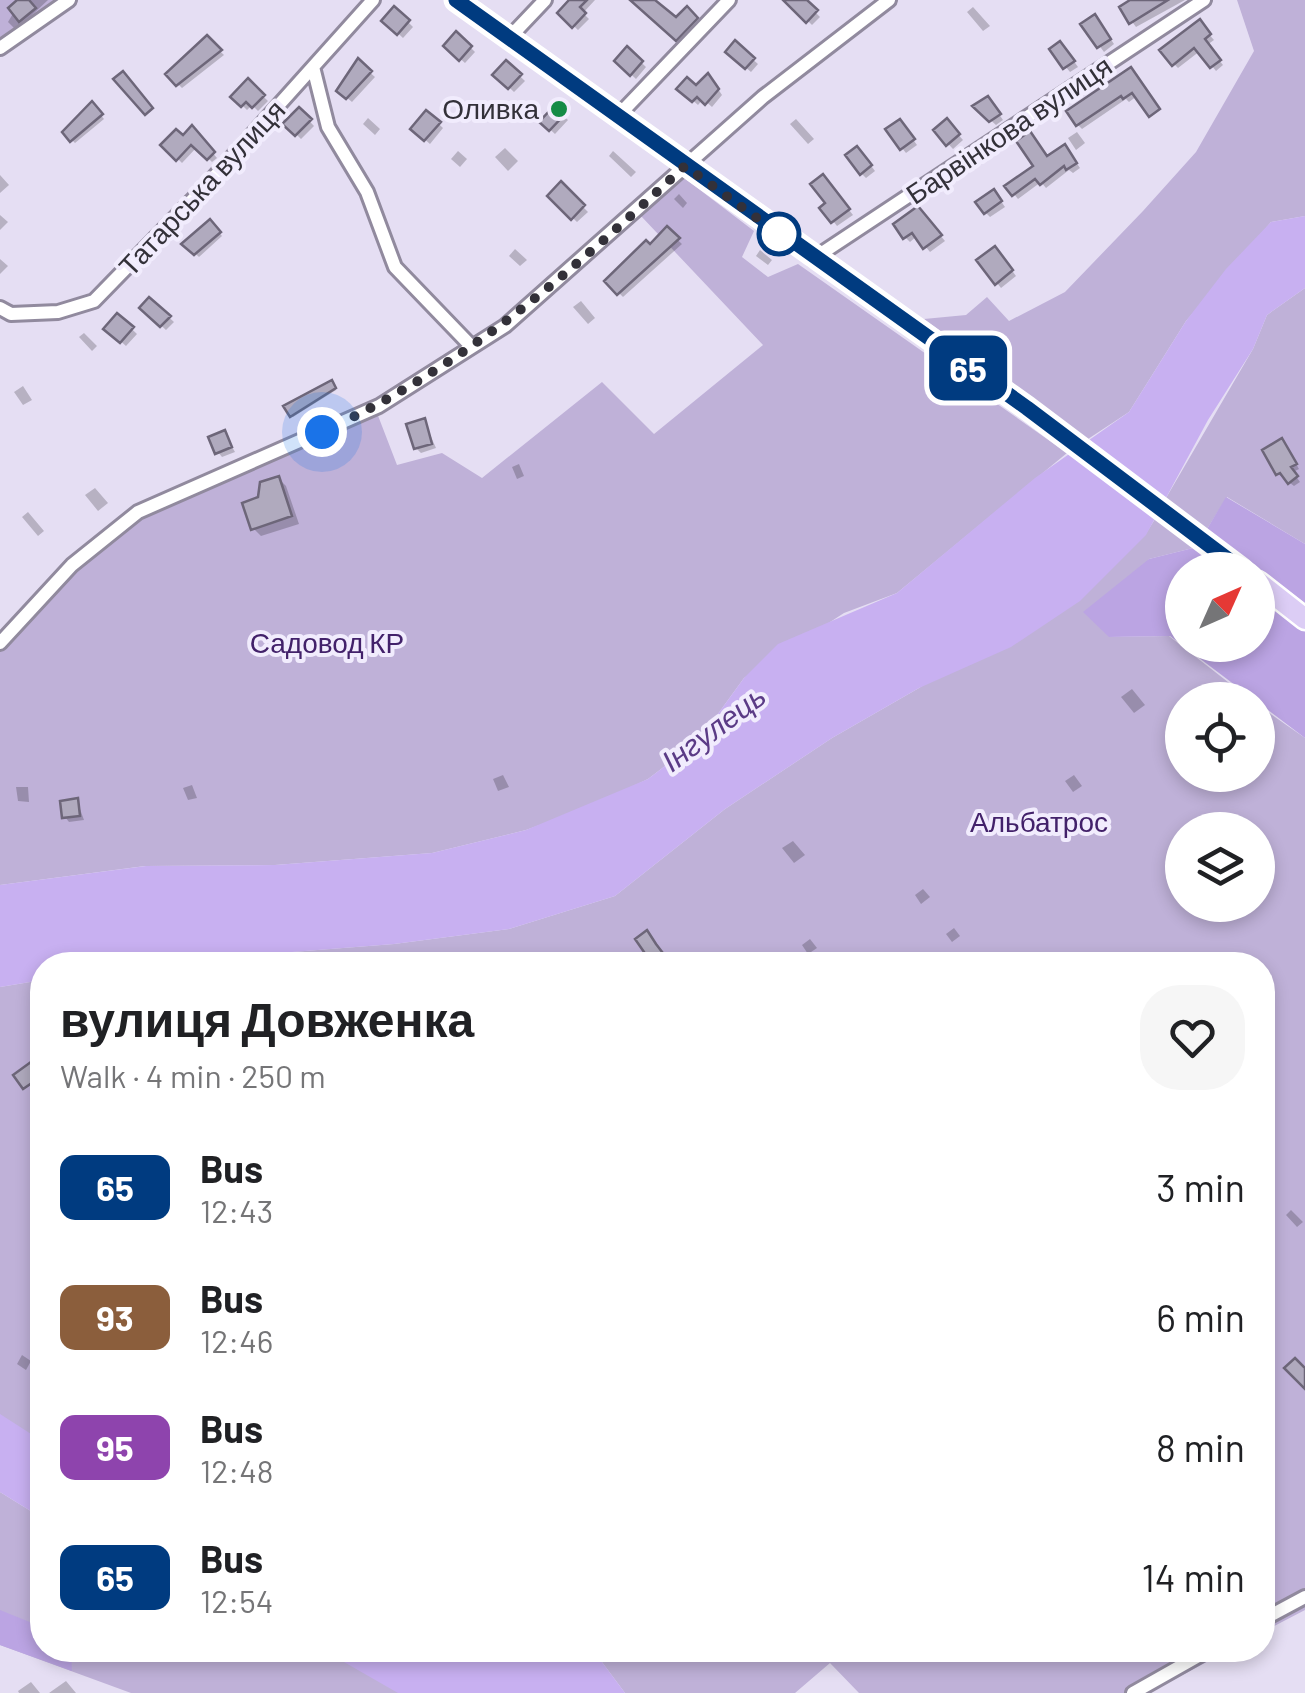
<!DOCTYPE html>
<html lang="en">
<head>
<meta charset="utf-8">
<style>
	:root { --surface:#fff; --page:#f6f6f6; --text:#202124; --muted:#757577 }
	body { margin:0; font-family:Barlow,sans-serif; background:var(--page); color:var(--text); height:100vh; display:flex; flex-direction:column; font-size:38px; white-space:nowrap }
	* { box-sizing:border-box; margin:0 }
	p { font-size:32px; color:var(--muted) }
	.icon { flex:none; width:55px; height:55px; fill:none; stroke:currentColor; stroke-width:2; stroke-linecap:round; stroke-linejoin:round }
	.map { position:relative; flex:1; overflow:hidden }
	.panel { position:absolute; left:30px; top:952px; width:1245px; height:710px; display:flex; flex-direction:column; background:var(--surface); border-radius:40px; box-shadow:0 5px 15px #0003 }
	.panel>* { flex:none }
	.badge { padding:0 20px; border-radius:15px; font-size:35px; line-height:65px }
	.needle { width:65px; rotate:45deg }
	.buttons { position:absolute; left:1165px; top:552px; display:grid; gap:20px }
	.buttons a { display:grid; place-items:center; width:110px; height:110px; border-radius:50%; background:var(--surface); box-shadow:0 5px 15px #0003; font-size:50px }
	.you { position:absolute; width:50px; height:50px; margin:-25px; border:8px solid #fff; border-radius:50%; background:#1a73e8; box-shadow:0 0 0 15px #1a73e833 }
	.map>.badge { position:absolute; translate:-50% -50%; box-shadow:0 0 0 5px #fff }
	.round { display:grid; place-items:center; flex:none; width:105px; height:105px; border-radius:40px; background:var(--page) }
	.head { display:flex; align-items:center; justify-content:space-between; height:170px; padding:0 30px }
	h1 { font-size:48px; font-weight:700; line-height:75px }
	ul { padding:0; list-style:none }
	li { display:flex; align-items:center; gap:30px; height:130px; padding:0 30px }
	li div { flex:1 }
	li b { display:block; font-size:38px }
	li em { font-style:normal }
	li .badge { min-width:110px; font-weight:700; text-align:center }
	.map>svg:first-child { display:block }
	.green { fill:#bfb1d8; fill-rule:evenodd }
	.forest { fill:#bba4e3 }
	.water { fill:#c8b0f1 }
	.shadow { fill:#0003 }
	.building { fill:#b0aabe; stroke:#6d6679; stroke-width:2.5 }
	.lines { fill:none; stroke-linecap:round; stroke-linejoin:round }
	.street-casing { stroke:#918a9e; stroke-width:18 }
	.primary-casing { stroke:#fff; stroke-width:25 }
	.street { stroke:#fff; stroke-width:12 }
	.primary { stroke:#dccdf5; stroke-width:20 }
	.line-casing { stroke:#fff; stroke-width:22 }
	.line { stroke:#003b80; stroke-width:15 }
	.walk { stroke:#333139; stroke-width:10; stroke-dasharray:0 18 }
	.poi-dot { fill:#148b46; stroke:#f1ecfd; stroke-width:4 }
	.stop-dot { fill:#fff; stroke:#003b80; stroke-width:5 }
	.labels { text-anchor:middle; stroke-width:8; stroke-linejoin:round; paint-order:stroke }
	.poi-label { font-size:28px; fill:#333139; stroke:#f1ecfd; text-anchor:end }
	.street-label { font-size:28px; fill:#333139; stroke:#f1ecfd }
	.park-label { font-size:28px; fill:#42216a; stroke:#f1ecfd }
	.water-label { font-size:30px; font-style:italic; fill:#5b3b86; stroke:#f1ecfd }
</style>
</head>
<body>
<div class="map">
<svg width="1305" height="1693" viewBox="0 0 1305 1693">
	<rect width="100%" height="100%" fill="#e5def3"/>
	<!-- green -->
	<path class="green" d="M0,0H60L0,41Z
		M1237,0H1305V216L1271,222L1186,321L1129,412L1088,439L924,319L966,315L987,297L1009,321L1065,292L1143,211L1196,152L1254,51Z
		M683,177L754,231L742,257L768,277L798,264L1067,453L897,593L844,613L744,678L699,740L648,779L591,806L526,830L432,853L275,865L145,866L0,885V649L77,566L139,518L377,413L397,465L442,453L482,478L602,382L654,434L763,345L641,216Z
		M1305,288V544L1227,497L1207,529L1166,498L1253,349L1267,315Z
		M1155,519L1193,548L1149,559L1109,637L1169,636L1251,700H1182V775H1258V705L1305,738V1610L1263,1632L1262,965H127L394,944L509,929L615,896L725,809L832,738L919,688L1145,535ZM1182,830H1258V905H1182Z
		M42,980V1447L0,1422V987Z
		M0,1492L42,1518V1650H364L407,1693H131L0,1645Z
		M593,1650H1229L1149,1693H859L830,1663L795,1693H625Z"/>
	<!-- forest -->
	<path class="forest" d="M1226,497L1305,544V603L1207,529Z
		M1200,538L1242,570H1182V645H1258V582L1305,619V738L1170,636L1109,637L1083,612L1149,559L1193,548Z
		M0,1610L42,1627V1650H71L72,1671L0,1645Z"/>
	<!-- water -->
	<path class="water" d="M1305,216V288L1267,315L1253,349L1208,420L1146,535L1080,601L1011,647L919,688L832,738L725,809L615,896L509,929L394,944L127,965H42V980L0,987V885L146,866L275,865L432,853L526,830L648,779L699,740L744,678L778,644L897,593L1035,478L1129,412L1186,321L1226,269L1271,222Z
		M0,1414L42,1441V1518L0,1492Z
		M323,1650H593L625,1693H398Z"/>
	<!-- shadow -->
	<path class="shadow" d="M21,0H48L16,30L8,22Z
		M572,0H595L583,13L589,19L578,30L560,13Z
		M634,0H652L673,18L686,10L699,22L680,42Z
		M795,0H803L820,17L812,25L791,4Z
		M1135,0H1185L1136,27L1122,8Z
		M973,7L990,26L983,31L967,12Z
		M395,9L413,27L403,38L384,20Z
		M1099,22L1114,44L1104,52L1084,25Z
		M1199,23L1214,40L1207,45L1223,65L1216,71L1200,51L1178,68L1174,64Z
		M457,34L475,52L465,63L446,46Z
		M207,39L224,55L182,88L168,74Z
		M735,44L758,64L751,72L728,52Z
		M1065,49L1078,67L1070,72L1052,50Z
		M628,50L646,67L636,79L617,61Z
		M358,62L375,77L352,102L339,91Z
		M506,63L525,81L514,92L496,75Z
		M1135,74L1137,96L1129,102L1126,99L1082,129L1078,125L1070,112Z
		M712,80L722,95L712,107L703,99L698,105L680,89H696Z
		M248,82L268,101L258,111L252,105L247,110L234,97Z
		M91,104L104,119L75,143L65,133Z
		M992,104L1003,120L996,125L976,107Z
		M555,108L568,120L555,134L542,122Z
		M299,110L314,126L301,139L286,124Z
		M427,113L443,128L430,144L413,129Z
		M368,118L380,129L375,135L363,124Z
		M796,119L814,139L808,144L790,124Z
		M947,122L963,140L953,149L936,131Z
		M904,127L917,145L906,153L902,148Z
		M192,129L217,158L212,162L197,147L182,163L164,145L183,138Z
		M1077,132L1085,143L1076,150L1068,138Z
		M505,148L518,161L508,171L495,157Z
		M458,151L467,159L460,167L451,159Z
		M613,151L636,172L631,177L609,156Z
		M1069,152L1080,168L1073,173L1069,170L1046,188L1041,182L1018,199L1014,194L1048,159Z
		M862,154L875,171L866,178L861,173Z
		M0,175L9,185L0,193Z
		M827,182L853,215L837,226L823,208L828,204Z
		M561,185L588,212L577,222L550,196Z
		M679,194L687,203L683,208L674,199Z
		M998,197L1005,207L990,217L986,213Z
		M922,214L945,241L930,252L917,236L910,242L905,237Z
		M0,215L8,222L0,230Z
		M210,222L222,236L199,257L185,244Z
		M667,230L682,244L623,297L607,281Z
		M515,249L527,260L520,266L509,256Z
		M760,250L772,260L768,265L756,256Z
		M999,253L1016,276L1001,288L997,283Z
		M0,259L8,266L0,274Z
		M150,300L174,322L166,330L142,308Z
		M581,301L595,318L588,324L573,307Z
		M118,316L137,334L126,346L107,329Z
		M84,333L97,346L92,351L79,337Z
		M331,383L336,390L293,417L286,407Z
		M23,386L32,400L23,405L14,392Z
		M424,421L436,448L421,453L416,448Z
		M224,433L235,452L222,457L218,452Z
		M1286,446L1299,469L1293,472L1300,482L1294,486L1278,474Z
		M519,464L524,476L517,479L512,467Z
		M278,478L286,486L299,524L261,536L253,528L262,499Z
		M95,488L108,503L98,511L85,495Z
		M28,512L44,531L38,536L22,517Z
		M1132,689L1145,705L1134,713L1121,697Z
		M1182,732V757L1180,758L1168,742Z
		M1258,734L1267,743L1259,749L1258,747Z
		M503,775L509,787L498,791L493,779Z
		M1074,775L1082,786L1073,792L1065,781Z
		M192,785L197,798L188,800L183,788Z
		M16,787H28L29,802L18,801Z
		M77,801L84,820L69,822L65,817Z
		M793,841L805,855L794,863L782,848Z
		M923,889L930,897L921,904L915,895Z
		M954,928L960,936L952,942L946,934Z
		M810,939L817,948L808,954L802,945Z
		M1086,955L1092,963L1080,965L1077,961Z
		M37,1136L42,1143L39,1154L30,1141Z
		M1291,1210L1303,1222L1297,1227L1286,1215Z
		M22,1355L31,1361L26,1370L17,1364Z
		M66,1681L76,1693H49Z
		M31,1682L40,1693H19L18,1691Z"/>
	<!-- building -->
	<path class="building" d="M17,0H29L36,8L19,22L8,8Z
		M569,0H587L580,7L586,13L572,28L557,13Z
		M630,0H655L676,17L687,6L698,18L676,41Z
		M783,0H807L818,10L806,23Z
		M1130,0H1168L1129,24L1119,7Z
		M394,6L410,20L397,35L381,21Z
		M1095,14L1111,39L1097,48L1080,24Z
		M1200,19L1211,34L1205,39L1221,60L1210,68L1194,48L1172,66L1159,50Z
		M456,31L472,46L459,61L443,46Z
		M207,35L222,50L176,86L165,74Z
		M735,40L755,58L745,69L725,52Z
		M1060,41L1075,61L1063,69L1049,49Z
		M627,46L643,61L630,76L614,61Z
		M358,58L372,71L346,99L336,91Z
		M506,60L522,74L508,89L492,75Z
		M1131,67L1160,109L1149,117L1132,93L1123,99L1121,96L1076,126L1066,111Z
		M123,71L153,108L145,115L113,79Z
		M708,73L719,89L705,105L697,97L692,102L676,89L687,77L696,85Z
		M248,78L265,95L252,108L246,102L241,107L230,97Z
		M988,96L1001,114L989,122L972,106Z
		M92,101L103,114L70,142L62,132Z
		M555,105L565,114L549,131L539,122Z
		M299,107L312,119L295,136L282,124Z
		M426,110L441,122L424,141L410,129Z
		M947,118L960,134L946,146L933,130Z
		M900,119L915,139L900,150L885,129Z
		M192,125L215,152L207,160L191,145L176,161L160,145L176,129L183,135Z
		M1030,131L1047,156L1065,144L1077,163L1066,170L1064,166L1040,185L1035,179L1012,196L1004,186L1033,166L1016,141Z
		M857,146L872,165L860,175L845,155Z
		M823,174L850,209L831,223L819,208L825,203L810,184Z
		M561,181L585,205L571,220L547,196Z
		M994,189L1002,201L984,214L975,202Z
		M918,206L942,235L923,249L912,233L903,239L893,224Z
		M210,219L221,232L194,255L181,244Z
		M667,226L680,238L617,295L604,281L646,240L650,244Z
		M995,246L1013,270L995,285L976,260Z
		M149,297L171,316L160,327L139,308Z
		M117,313L134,327L120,343L103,329Z
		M332,380L336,388L290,417L283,406Z
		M425,418L432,444L414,449L406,424Z
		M225,430L232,447L215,454L208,437Z
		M1282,438L1297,464L1291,467L1298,476L1288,484L1280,473L1276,475L1262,450Z
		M279,476L292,516L251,530L242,503L258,497L260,482Z
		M78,798L80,816L62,818L60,801Z
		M647,930L656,944L672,965H653L635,939Z
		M42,1054V1076L23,1089L13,1075Z
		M1295,1358L1305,1368V1389L1284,1368Z"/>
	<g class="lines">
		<!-- street casing -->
		<g class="street-casing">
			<path id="street" d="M509,38L545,0
				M0,48L69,0
				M313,67L328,127L367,192L395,267L471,346
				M617,117L729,0
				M813,259L1204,0
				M0,308L11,314L58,312L94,301L207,185L373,0
				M0,643L72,565L138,512L379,406L505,326L763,97L889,0
				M1262,1620L1305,1597
				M1133,1693L1209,1650"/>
		</g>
		<!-- primary casing -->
		<g class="primary-casing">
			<path id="primary" d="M456,0L1027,408L1242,570
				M1258,582L1305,619"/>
		</g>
		<!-- street -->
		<use href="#street" class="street"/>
		<!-- primary -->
		<use href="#primary" class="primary"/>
	</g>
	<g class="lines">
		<!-- line casing -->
		<g class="line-casing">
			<path id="line" d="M456,0L1027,408L1242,570"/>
		</g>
		<!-- line -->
		<use href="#line" class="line"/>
		<!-- walk -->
		<path class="walk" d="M322,432C468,365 568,274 685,166L779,234"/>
	</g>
	<!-- markers -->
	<circle class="poi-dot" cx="559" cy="109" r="10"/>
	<circle class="stop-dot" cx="779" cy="234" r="20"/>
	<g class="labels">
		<!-- poi labels -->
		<g class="poi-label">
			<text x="539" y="119">Оливка</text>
		</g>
		<!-- street labels -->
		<g class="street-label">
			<text transform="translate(1009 130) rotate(-34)" y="10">Барвінкова вулиця</text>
			<text transform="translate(202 188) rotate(-47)" y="10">Татарська вулиця</text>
		</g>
		<!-- park labels -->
		<g class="park-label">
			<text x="327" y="653">Садовод КР</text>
			<text x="1039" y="832">Альбатрос</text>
		</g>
		<!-- water labels -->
		<g class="water-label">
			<text transform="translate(714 729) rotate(-37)" y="10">Інгулець</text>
		</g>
	</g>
</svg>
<div class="buttons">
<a><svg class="needle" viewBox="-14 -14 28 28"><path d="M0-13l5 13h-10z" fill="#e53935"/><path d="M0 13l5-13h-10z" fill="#757577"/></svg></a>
<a><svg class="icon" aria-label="locate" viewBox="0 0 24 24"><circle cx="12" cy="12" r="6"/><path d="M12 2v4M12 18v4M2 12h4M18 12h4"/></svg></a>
<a><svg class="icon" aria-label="layers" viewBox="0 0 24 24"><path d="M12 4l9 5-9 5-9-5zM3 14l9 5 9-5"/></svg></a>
</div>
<div class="you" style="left:322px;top:432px"></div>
<b class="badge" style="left:968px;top:368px;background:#003b80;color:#fff">65</b>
<section class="panel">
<div class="head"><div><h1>вулиця Довженка</h1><p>Walk · 4 min · 250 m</p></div><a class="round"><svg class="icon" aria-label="heart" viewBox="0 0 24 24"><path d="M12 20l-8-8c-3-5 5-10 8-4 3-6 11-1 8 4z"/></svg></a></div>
<ul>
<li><span class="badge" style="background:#003b80;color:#fff">65</span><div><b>Bus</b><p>12:43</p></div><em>3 min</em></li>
<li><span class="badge" style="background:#8b5e3c;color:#fff">93</span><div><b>Bus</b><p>12:46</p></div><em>6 min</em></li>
<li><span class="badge" style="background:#8e44ad;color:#fff">95</span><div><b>Bus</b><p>12:48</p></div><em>8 min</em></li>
<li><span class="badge" style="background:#003b80;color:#fff">65</span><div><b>Bus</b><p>12:54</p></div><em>14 min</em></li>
</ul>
</section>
</div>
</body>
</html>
